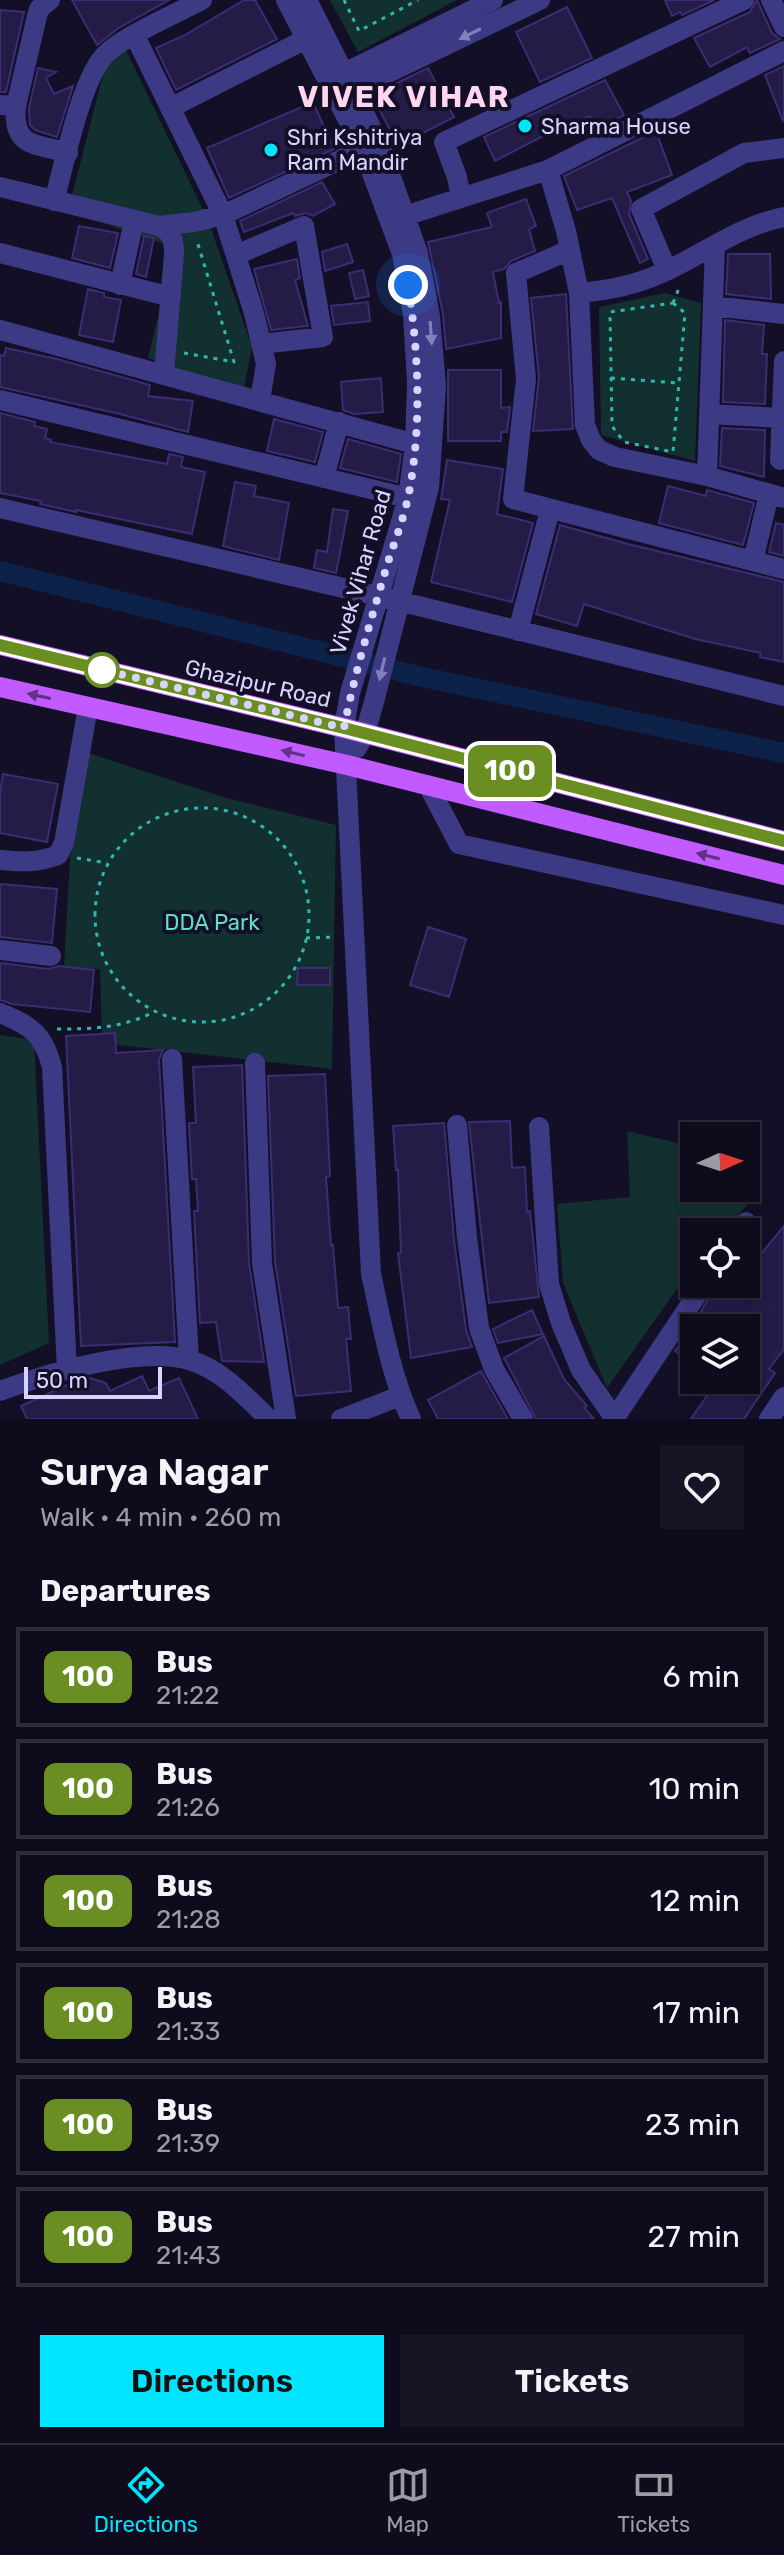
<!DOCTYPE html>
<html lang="en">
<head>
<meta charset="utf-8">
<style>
	:root { --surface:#0e0b1c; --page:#171425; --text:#f1f3f6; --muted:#9b9ba3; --line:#2e2b3b; --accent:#00e5ff }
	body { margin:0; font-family:Rubik,sans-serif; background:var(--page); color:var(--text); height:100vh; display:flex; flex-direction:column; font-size:30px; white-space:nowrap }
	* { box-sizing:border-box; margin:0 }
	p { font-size:26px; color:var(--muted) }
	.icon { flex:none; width:44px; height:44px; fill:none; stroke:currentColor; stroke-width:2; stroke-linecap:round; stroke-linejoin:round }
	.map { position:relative; height:1419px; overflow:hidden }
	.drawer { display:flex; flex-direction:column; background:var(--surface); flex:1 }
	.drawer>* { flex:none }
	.badge { padding:0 16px; border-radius:12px; font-size:28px; line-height:52px }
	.needle { width:52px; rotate:87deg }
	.buttons { position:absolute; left:680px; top:1122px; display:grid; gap:16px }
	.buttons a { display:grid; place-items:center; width:80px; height:80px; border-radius:0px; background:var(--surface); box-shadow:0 4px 12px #0003,0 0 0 2px var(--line); font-size:40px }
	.scale { position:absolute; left:24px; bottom:20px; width:138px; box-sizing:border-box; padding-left:8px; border:4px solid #d9d4ff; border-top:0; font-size:22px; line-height:28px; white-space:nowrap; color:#d9d4ff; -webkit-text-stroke:6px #130f26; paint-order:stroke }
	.you { position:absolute; width:40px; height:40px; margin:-20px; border:6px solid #fff; border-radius:50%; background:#1a73e8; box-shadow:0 0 0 12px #1a73e833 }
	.map>.badge { position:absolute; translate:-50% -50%; box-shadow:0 0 0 4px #fff }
	h2 { padding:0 40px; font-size:30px; line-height:72px }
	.round { display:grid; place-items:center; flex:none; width:84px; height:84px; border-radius:0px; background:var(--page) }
	.head { display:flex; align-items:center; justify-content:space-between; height:136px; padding:0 40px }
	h1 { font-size:38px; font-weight:600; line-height:60px }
	.primary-button { display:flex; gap:16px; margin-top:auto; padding:16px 40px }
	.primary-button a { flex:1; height:92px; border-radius:0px; background:var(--accent); color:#111; font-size:32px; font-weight:600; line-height:92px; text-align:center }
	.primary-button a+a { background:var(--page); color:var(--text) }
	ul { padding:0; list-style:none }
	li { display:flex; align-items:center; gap:24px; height:100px; margin:0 16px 12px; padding:0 24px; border:4px solid var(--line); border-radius:0px }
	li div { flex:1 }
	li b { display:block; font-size:30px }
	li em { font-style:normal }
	li .badge { min-width:88px; font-weight:700; text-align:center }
	.tabs { display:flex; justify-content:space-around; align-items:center; height:112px; border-top:2px solid var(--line); background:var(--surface); font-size:22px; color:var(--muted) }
	.tabs a { display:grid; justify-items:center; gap:4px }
	.tabs .on { color:var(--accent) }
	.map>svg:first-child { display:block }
	.green { fill:#12302f }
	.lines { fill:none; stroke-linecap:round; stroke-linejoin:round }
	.canal { stroke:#0c2248; stroke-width:20 }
	.building { fill:#241b47; stroke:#3b2d73; stroke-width:2 }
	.path { stroke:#2fb8b0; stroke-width:3; stroke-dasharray:4 6; stroke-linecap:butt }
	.minor { stroke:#3d3a85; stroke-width:20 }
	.major { stroke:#c25bff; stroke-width:20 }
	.oneway { fill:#837fbc }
	.oneway2 { fill:#623188 }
	.line-casing { stroke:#fff; stroke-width:18 }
	.line { stroke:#6b8e23; stroke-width:12 }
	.walk { stroke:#d9d4ff; stroke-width:8; stroke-dasharray:0 14.4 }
	.poi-dot { fill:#00e5ff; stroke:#130f26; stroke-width:3 }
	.stop-dot { fill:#fff; stroke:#6b8e23; stroke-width:4 }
	.labels { text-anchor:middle; stroke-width:8; stroke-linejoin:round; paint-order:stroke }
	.poi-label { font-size:22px; fill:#d9d4ff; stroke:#130f26; text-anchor:start }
	.street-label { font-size:22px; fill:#d9d4ff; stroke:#130f26 }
	.park-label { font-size:22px; fill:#5fe0c0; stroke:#130f26 }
	.district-label { font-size:30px; font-weight:bold; letter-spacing:2px; fill:#ffd6f0; stroke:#130f26 }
</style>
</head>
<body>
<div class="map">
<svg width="784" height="1419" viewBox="0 0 784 1419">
	<rect width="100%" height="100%" fill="#130f26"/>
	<!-- green -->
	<path class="green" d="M330,0H457L358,52Z
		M125,48L208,220L252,347L243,395L148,358L173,254L172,247L68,211L107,59Z
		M665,293L701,303L695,461L601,435L599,307Z
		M76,749L223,797L336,825L332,1069L102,1043L100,969L64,967Z
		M0,1035L34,1040L49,1343L0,1365Z
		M627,1131L694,1147V1188H746V1160L763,1189L722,1232H694V1265L607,1388L563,1283L557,1204L630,1197Z"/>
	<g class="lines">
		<!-- canal -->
		<path class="canal" d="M0,571L422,677L784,753"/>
	</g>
	<!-- building -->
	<path class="building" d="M72,0H169L117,29L97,45Z
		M244,0H255L277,39L176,90L156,48L185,35Z
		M665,0H714L682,15L680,12L672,16Z
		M757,0L772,33L780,39L750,53L747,47L710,67L694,38L750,12Z
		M567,7L592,58L540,82L516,32Z
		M0,10L24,12L6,92H0Z
		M784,66V120L783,121L765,75Z
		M38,68L56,72L46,78L54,94L73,86L57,137L35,130L30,125L29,108Z
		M428,68L454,117L398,146L372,95Z
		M605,80L624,115L597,130L590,116L543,136L495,161L484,137Z
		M313,102L334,149L229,198L207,148Z
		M656,131L672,175L627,192L631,201L629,214L648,259L640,263L612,198L577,210L564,176Z
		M322,182L335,204L313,216L306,213L295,216L293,213L244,232L240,221Z
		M526,199L536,226L529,229L535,251L511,261L504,269L493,272L499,303L501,302V338L446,349L443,314L428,242L492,227L487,213Z
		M79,226L118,233L110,268L72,258Z
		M144,236L154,238L146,277L136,274Z
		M347,244L353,262L325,271L322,252Z
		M728,254H770L771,299L726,294Z
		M297,259L300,278L295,280L308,326L271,330L254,269Z
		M363,270L369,296L355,299L349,273Z
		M88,289L104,293V297L121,300L113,342L79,335Z
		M566,294L573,429L533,431L539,378L531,298Z
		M368,302L370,321L334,325L331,306Z
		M725,320L764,325L762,354H767L765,404L723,402Z
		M6,348L57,359L150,385L148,396L193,401L188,432L120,414L0,387V355L4,356Z
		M448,370H501V408L510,407L507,432H501V441H448Z
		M381,378L383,412L354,414L343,410L341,382Z
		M0,413L35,422L34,426L47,429L45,438L51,440L50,442L167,464L169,454L183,457L181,467L205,472L192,534L76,510V512L40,504L41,501L0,493Z
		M274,419L323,432L315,462L267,451Z
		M722,428L765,430L764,477L720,466Z
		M348,439L401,454L397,482L340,468Z
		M447,460L503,469L497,514L533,523L512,602L431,582L450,500L441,499Z
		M235,482L256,486L254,496L289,503L279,560L223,546Z
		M668,486L706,496L707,490L754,503L743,545L659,523Z
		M333,509L348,511L336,573L314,568L317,550L327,552Z
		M776,523L784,525V556L769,552Z
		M560,525L628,544L784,582V662L760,657L761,653L695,639L584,604L577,626L536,614Z
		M3,774L58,784L47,842L0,833V792Z
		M0,884L57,889L52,943L0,937Z
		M428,927L466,939L449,997L410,985Z
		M0,963L49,969L59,966L94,970L90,1012L12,1004L0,1000Z
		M298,968H330V985H297Z
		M115,1033L116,1053L163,1050L159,1060L175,1342L81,1346L66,1036Z
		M242,1065L249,1263L264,1362L222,1361L216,1322L200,1323L194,1211H198L196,1179H192L189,1123H196L193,1067Z
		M325,1074L330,1176L326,1177L331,1245H333L338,1308L348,1307L351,1339H346L351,1391L296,1396L275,1262L268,1076Z
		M510,1121L512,1168L525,1167L527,1212L530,1211L539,1297L489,1303L469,1122Z
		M444,1123L454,1240L466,1330L472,1347L411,1358L398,1253H401L398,1170H396L393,1126Z
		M784,1226V1349L769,1369L775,1373L744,1419H691L718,1380H746V1328H694V1365L675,1351L703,1313L701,1311L717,1284H746V1245L760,1255Z
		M532,1310L543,1334L498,1343L493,1329Z
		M544,1336L564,1379L587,1406L584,1408L594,1419H536L504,1358Z
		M481,1371L508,1419H438L428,1400Z
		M142,1376L149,1391L179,1378L198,1419H27L21,1406L76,1381L90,1378L106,1383L110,1391Z"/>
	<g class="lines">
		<!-- path -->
		<path class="path" d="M344,0L359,31L418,0
			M673,303L685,313L673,452L624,442L612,426L610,312Z
			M673,303L679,288
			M184,353L234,362L197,241
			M611,378L679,383
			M95 915a107 107 0 1 1 214 0a107 107 0 1 1-214 0Z
			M77,858L107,863
			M306,938L335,937
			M57,1029C93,1029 122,1028 154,1012"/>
		<!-- minor -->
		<path class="minor" d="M286,0L363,149L402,254L413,315L417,383L415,444L408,498L350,693L344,728L371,1274C382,1323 390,1373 411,1419
			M307,0L379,143L418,253L430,316L436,386L429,487L374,702L365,733L357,748
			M771,0L784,27
			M135,36L223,215L254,313L266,364L260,400
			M332,79L493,0
			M342,95L540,0
			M0,105L16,106L37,16L39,9L50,0
			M16,106C12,148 35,143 68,153
			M170,108L306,39
			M548,170L566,231L579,293L585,425L591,440L599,450L615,457L707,476L784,498
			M0,187L159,226C172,233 174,239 174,254L164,374
			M461,198L457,177L444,142L744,0
			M54,201C64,166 81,79 105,55C122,37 177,13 202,0
			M392,220L548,170L784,51
			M159,226L194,222L223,215L363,149
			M570,250L516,273L526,379L513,499L784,569
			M0,253L171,297
			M236,255L304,226L323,337L261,344
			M667,270L641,209L744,153L784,148
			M120,285L134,220
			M579,293C610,290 636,285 664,272C703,254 741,225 784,217
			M713,306L784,314
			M0,330L415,444
			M0,400L408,498
			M709,414L782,418
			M780,460L784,361
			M707,476L715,245
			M324,478L339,422
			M0,508L378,596L784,696
			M753,561L769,494
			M518,631L550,510
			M428,785L459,844L784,915
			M0,860C22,862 37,863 58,855L64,843L88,707
			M0,950L51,956
			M0,1013C31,1026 43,1033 52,1067L67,1370
			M172,1059L189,1360
			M255,1063L262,1263L286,1419
			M457,1125L467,1238L479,1328L494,1369L523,1419
			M539,1127L549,1284L561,1323L581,1370L615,1419
			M739,1232L746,1222
			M0,1391C48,1373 139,1346 189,1360C221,1369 246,1397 269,1419
			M341,1419L400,1396
			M614,1419L704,1284
			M769,1419L784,1397"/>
		<!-- major -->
		<path class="major" d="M0,645L344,728L784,841
			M0,687L347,765L784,875"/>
	</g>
	<!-- one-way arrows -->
	<defs><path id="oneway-solid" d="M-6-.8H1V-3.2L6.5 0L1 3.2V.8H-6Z" transform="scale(2)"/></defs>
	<g class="oneway">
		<use href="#oneway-solid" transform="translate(470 34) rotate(154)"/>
		<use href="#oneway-solid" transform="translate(431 333) rotate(86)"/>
		<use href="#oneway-solid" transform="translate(382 669) rotate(103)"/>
	</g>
	<g class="oneway2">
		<use href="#oneway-solid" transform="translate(39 696) rotate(-168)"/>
		<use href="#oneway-solid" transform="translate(293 753) rotate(-167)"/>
		<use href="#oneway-solid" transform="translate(708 856) rotate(-166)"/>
	</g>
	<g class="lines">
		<!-- line casing -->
		<g class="line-casing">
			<path id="line" d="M0,645L344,728L784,841"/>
		</g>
		<!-- line -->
		<use href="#line" class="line"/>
		<!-- walk -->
		<path class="walk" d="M102,670L91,667L344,728C355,671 372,617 388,562C395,541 403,520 408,498C422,429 419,354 408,285"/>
	</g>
	<!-- markers -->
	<g class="poi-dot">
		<circle cx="525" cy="126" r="8"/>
		<circle cx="271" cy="150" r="8"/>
	</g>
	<circle class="stop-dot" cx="102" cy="670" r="16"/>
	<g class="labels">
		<!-- poi labels -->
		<g class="poi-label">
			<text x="541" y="134">Sharma House</text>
			<text x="287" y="145">Shri Kshitriya<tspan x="287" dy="25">Ram Mandir</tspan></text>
		</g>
		<!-- street labels -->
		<g class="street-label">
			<text transform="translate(360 572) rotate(-74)" y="8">Vivek Vihar Road</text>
			<text transform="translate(258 683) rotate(13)" y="8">Ghazipur Road</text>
		</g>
		<!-- park labels -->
		<g class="park-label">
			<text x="212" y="930">DDA Park</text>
		</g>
		<!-- district labels -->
		<g class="district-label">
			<text x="404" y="107">VIVEK VIHAR</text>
		</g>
	</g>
</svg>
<div class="buttons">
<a><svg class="needle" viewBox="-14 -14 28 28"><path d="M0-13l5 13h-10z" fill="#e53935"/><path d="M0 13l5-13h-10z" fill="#9b9ba3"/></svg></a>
<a><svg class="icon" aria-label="locate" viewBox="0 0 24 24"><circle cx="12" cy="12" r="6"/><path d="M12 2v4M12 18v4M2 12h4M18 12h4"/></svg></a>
<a><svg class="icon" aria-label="layers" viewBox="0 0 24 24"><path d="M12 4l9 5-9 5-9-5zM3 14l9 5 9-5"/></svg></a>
</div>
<div class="scale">50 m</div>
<div class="you" style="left:408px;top:285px"></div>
<b class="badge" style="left:510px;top:771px;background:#6b8e23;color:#fff">100</b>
</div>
<section class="drawer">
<div class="head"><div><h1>Surya Nagar</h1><p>Walk · 4 min · 260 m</p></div><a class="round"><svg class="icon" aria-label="heart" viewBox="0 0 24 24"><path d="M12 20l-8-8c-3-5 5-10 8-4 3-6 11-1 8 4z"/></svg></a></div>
<h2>Departures</h2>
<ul>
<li><span class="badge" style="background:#6b8e23;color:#fff">100</span><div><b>Bus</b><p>21:22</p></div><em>6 min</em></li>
<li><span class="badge" style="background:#6b8e23;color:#fff">100</span><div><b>Bus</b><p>21:26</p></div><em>10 min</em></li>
<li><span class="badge" style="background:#6b8e23;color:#fff">100</span><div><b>Bus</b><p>21:28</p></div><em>12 min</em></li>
<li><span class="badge" style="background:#6b8e23;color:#fff">100</span><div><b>Bus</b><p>21:33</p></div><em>17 min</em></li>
<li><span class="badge" style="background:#6b8e23;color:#fff">100</span><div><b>Bus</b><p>21:39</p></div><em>23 min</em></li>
<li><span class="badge" style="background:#6b8e23;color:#fff">100</span><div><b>Bus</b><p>21:43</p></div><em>27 min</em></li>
</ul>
<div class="primary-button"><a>Directions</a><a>Tickets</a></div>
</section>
<nav class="tabs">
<a class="on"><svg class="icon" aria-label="directions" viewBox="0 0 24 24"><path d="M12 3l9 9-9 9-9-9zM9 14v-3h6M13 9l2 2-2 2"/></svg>Directions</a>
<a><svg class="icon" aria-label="map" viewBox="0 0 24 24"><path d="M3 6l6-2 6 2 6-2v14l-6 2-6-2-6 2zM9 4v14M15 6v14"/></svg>Map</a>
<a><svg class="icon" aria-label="tickets" viewBox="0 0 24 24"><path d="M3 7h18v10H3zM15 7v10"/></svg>Tickets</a>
</nav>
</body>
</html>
